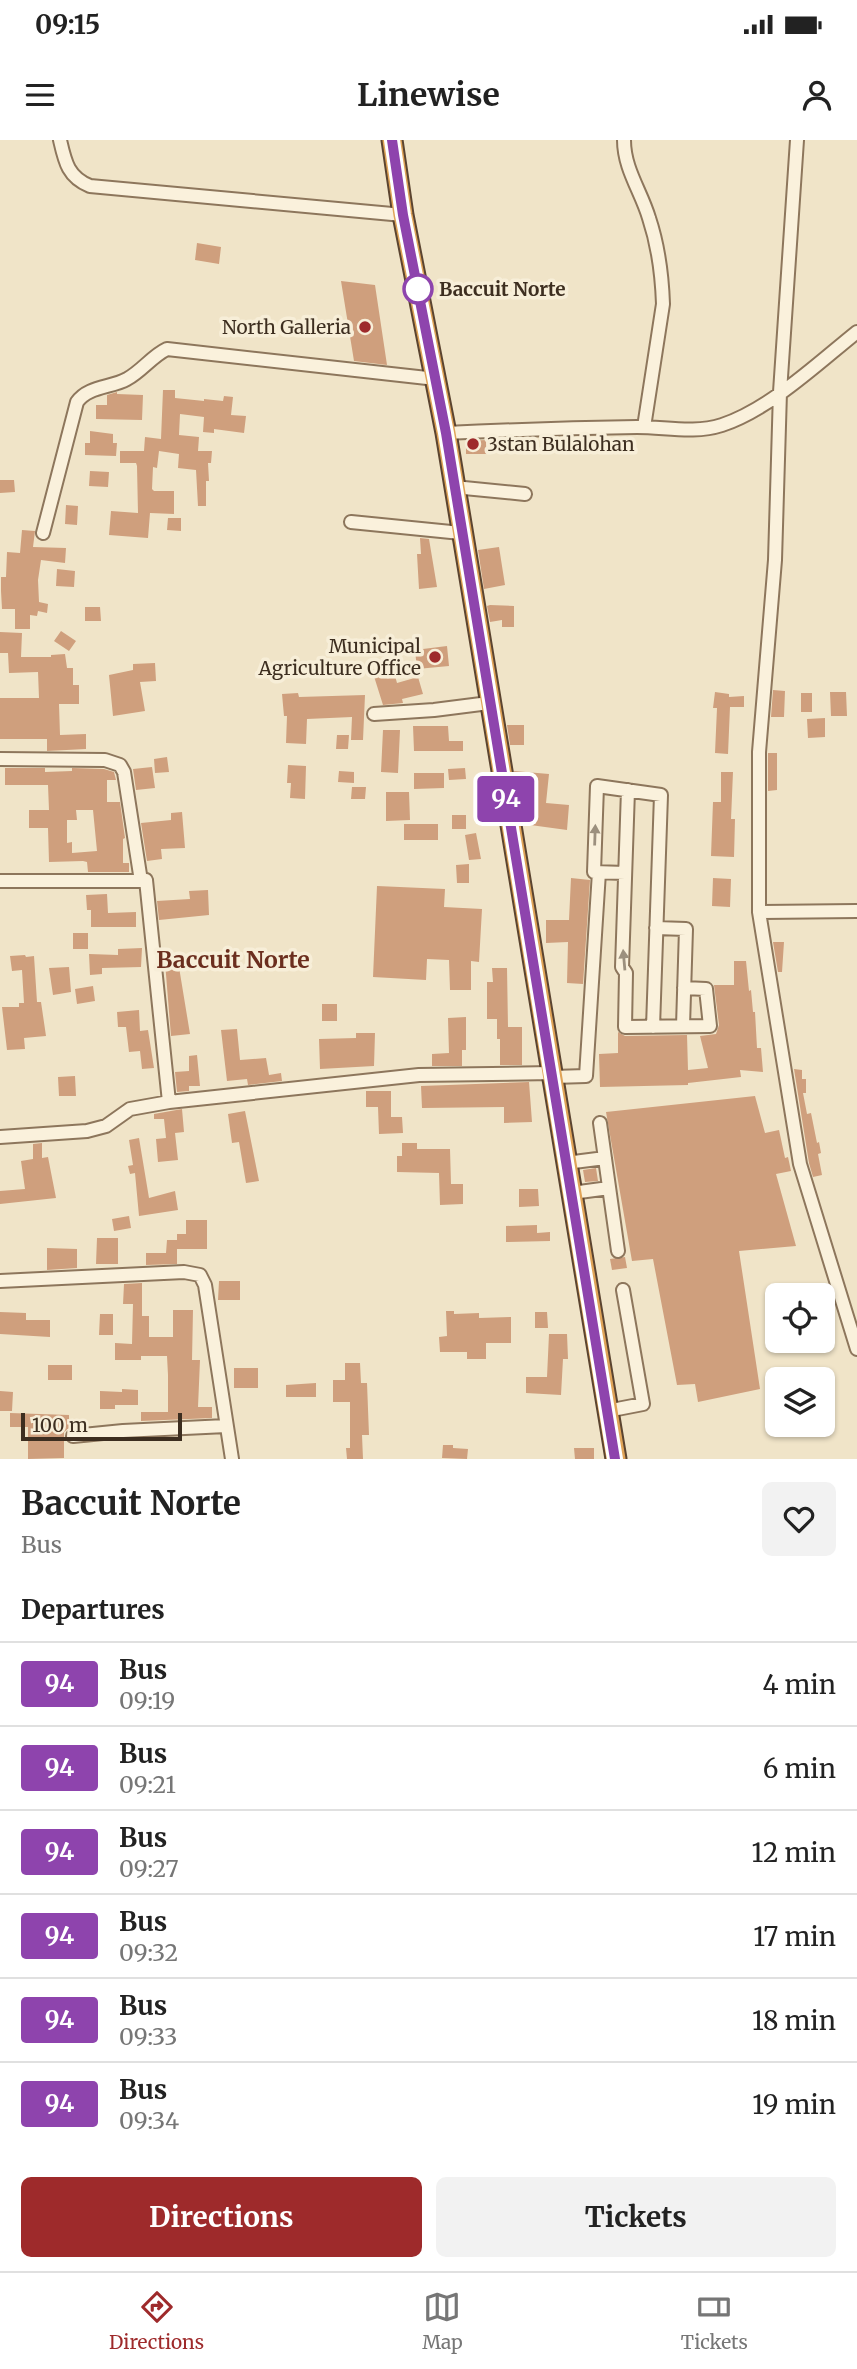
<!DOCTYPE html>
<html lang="en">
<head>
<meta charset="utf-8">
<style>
	:root { --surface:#fff; --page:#f2f2f2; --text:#222; --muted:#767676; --line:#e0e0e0; --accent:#9e2a2b }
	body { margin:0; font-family:Merriweather,serif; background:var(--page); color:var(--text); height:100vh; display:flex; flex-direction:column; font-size:26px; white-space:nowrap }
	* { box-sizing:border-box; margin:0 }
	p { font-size:23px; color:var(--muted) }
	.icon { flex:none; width:38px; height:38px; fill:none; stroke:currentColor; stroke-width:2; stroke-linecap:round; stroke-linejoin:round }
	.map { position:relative; height:1319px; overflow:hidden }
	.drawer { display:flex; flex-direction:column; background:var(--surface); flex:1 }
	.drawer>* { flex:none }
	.badge { padding:0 14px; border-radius:5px; font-size:24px; line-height:46px }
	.tools { position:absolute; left:765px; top:1143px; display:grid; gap:14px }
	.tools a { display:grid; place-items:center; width:70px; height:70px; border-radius:10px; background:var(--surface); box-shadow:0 2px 5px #0004; font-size:35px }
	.scale { position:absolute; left:21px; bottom:18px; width:161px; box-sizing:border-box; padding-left:7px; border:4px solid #3d2e20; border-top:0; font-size:19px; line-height:24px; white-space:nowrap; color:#3d2e20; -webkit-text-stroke:5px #f7eed8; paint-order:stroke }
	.map>.badge { position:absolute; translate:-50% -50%; box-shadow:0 0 0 4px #fff }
	h2 { padding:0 21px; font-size:26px; line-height:63px }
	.round { display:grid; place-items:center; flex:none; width:74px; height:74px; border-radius:10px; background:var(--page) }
	.headline { display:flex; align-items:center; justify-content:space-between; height:119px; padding:0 21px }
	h1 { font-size:33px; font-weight:700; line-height:52px }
	.button { display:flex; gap:14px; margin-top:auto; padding:14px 21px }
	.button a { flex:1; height:80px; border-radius:10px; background:var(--accent); color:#fff; font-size:28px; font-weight:700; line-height:80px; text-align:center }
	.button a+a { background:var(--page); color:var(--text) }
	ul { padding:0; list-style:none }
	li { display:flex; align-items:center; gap:21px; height:84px; padding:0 21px; border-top:2px solid var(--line) }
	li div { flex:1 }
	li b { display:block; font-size:26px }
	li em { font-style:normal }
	li .badge { min-width:77px; font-weight:700; text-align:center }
	.status { display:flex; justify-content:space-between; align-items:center; height:49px; padding:0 35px; background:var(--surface); direction:ltr }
	.status svg { height:19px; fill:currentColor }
	header { display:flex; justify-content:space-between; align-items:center; height:91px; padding:0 21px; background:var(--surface); font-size:32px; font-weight:700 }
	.dock { display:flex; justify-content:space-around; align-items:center; height:98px; border-top:2px solid var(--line); background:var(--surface); font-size:19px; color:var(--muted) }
	.dock a { display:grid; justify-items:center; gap:4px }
	.dock .active { color:var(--accent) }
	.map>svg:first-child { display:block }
	.building { fill:#cf9f7d; fill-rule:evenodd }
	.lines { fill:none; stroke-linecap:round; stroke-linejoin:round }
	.minor-casing { stroke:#8d765c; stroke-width:16 }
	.highway-casing { stroke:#5b4430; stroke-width:23 }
	.minor { stroke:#faf1dc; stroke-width:12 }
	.highway { stroke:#e0a458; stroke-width:19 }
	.oneway { fill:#9c907e }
	.line-casing { stroke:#fff; stroke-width:16 }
	.line { stroke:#8e44ad; stroke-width:10 }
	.stop-dot { fill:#fff; stroke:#8e44ad; stroke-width:3.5 }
	.poi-dot { fill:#9e2a2b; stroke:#f7eed8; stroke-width:2.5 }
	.labels { text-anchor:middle; stroke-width:7; stroke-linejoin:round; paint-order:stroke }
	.stop-label { font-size:19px; font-weight:bold; fill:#3d2e20; stroke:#f7eed8; text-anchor:start }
	.poi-label { font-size:19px; fill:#3d2e20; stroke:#f7eed8; text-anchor:end }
	.quarter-label { font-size:23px; font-weight:bold; fill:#6b2e1e; stroke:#f7eed8 }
</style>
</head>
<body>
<div class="status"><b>09:15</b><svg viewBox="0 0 49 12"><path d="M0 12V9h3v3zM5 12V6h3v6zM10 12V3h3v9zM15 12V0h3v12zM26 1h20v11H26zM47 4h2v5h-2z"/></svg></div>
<header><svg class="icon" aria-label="menu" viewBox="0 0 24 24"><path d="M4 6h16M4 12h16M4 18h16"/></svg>Linewise<svg class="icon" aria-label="person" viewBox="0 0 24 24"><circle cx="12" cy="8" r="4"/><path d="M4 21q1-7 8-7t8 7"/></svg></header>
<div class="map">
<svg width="857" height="1319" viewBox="0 0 857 1319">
	<rect width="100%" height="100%" fill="#f0e4c8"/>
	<!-- building -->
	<path class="building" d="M197,103L221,107L219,124L195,120Z
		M341,141L375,145L387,225L354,221Z
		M163,250H175V258L204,261V259L223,261L224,256L233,257L231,275L246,276L244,293L214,289V293L203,292L204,277L180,274L179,295L199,297L198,311H212L211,323H208L209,341H206V366H198L196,330L178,328L179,314L159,311L157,328L153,327L152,349L154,351H174V374L150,373L148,398L109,395L111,371L138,373L137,326L136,323H120V311H144L145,297L161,299Z
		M117,252V254L143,255L142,280L96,279V265H107V255Z
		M90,291L113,294V303H117L116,316L85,315V303H90Z
		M486,300V314H466V301Z
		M90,331L109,332L108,347L89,346Z
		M0,340H14L15,352L0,353Z
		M66,365L78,366L77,385L65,384Z
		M168,378H181V391L167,390Z
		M22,390L35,391L33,407L66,408L65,423L41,420L38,440L39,462L48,464L47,473L38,471L37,476L30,475V489H15V469H2L1,451V437H6L7,412L20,413Z
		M420,398L429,399L437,447L419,449L417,414H421Z
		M499,407L505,445L484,449L478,410Z
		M57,429L75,431L74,447L56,446Z
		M490,465L514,466V487H502V480L490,482L487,466Z
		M85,467H100L101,481H85Z
		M61,491L76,501L69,511L54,501Z
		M0,492L22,493L21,517H51V515L65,514L67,528H73V545H79V564H59L60,595L86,594V609L47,611V599H0V558H39L38,532L9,533L8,513H0Z
		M447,506L449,526L417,529L415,510Z
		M155,523L156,541L140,542L145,571L113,576L109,535L133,530V524Z
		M392,525L397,543L418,537L423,554L402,559L403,563L383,565L372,530Z
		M773,550L785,551L784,577H771Z
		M715,552L729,554V557L744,556V567H730L728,614L715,613L717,568H713Z
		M830,552H846L847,576H831Z
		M298,553L299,557L365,555L363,600H351L352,577L307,579L306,604L286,603L287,576H284L282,554Z
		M801,553H812V572H801Z
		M825,578V597L808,598L807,579Z
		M507,585H524V605H510Z
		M413,586H448L449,601H463V611H414Z
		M383,590H400L398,633L381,632Z
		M337,595H349L348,609H336Z
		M768,613H777V650L768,651Z
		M167,617L169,632L155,633L154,619Z
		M288,625L306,626L305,659L290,658L291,643H287Z
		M152,627L155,648L136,650L133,629Z
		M5,628H45V632L72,631V628L104,629L114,632L116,640H107V662H120L125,698L123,699V723H129V732H88L87,722L83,721L49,722L48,688H29V670H49L48,645H5ZM76,670H93L97,711L72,713V702L67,703V680H77Z
		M465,628L466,639L449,640L448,629Z
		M339,631L354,632V643L338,642Z
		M514,631L549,634L546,663L569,665L567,690L523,684Z
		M721,632H733L731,679H735L734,717L711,716L713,662H721Z
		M414,633H444V648L414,649Z
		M352,647H366L365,659H351Z
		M386,652H409L410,680L386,681Z
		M182,672L185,708L161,709L162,719L147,721L141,683L171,680V673Z
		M452,675H466V689H452Z
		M404,684H438V700H404Z
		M476,693L481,719L469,720L465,695Z
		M469,724V743H457L456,725Z
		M571,738L590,740L583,844L567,843L568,802L546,803V780H569Z
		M713,738L731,739L730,767L712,766Z
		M377,746L445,749L444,767L482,769L479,822L471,821V850H450L449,820L427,819L426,840L373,837Z
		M208,750L209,775L159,780L157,761L190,759L189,751Z
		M107,754L108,773L136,772V787H91V770H87L86,755Z
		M73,793H88V809H73Z
		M773,802H784L782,832H778Z
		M142,808L141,827L102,828V834L90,835L89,814L118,815V809Z
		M25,815L26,817L34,816L37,862H41L46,896L24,898L25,909L7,910L2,867H19V863H24L22,830L12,831L10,816Z
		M178,821L190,894L171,896L165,822Z
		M734,821H746L749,851L751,850L753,872H755L757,908H761L763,932L740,930L741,937L688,943V945L600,947L599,914L618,913V892L625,896L687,895L688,930L708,928L700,896L716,894L719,885L714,845H734Z
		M69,827L71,852L53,855L49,828Z
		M492,828H507L508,887H522V925H500V899H497V879H487V842H493Z
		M93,846L95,861L77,864L75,849Z
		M322,864H337V881H322Z
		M139,870L140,891L148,890L154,928L142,929L140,911L129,912L126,887H118L117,872Z
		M466,877V910H462V926H432V914L449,913L448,878Z
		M237,889L240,920L266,918L269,935L281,933L282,941L248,945L247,939L227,941L221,890Z
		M356,893H375L374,926L320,929L319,899L356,898Z
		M197,915L200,946H189V951L177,952L175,932L189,931V916Z
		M794,929L802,930V939H806V953H803L807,974L811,973L817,1003L819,1002L821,1013L818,1014L822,1035L813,1037L809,1023Z
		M75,936L76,956H59L58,937Z
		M529,942L532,982L504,983V967L422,968L421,946Z
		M366,951H391V977H402L403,993L379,994L378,967H366Z
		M755,956L765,993L779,990L785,1018L788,1017L791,1031L776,1034L796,1106L739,1111L760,1249L698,1262L695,1244L677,1245L653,1119L632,1121L606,972Z
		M182,969L184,992L175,993L178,1020L158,1022L156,999L166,998L164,979H154V974Z
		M245,971L259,1041L246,1043L239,1002L232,1003L228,974Z
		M139,998L149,1058L175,1051L178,1070L139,1076L135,1033L130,1034L128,1026L133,1025L129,1000Z
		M42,1003V1018L48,1017L56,1058L0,1064V1051L25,1049L21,1021L33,1019V1004Z
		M402,1003H417V1009H450L451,1044H463V1064L440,1065L439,1033L397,1032V1016H402Z
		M596,1028L598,1041L585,1042L583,1030Z
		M519,1049H538L539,1066L519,1067Z
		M129,1076L131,1088L114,1091L112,1079Z
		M186,1080H207V1109H177V1124L146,1125V1113H166L167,1100H177V1094H186Z
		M537,1085V1093L550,1092V1101L506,1102V1086Z
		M97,1098H118V1124H96Z
		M47,1108L77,1109V1128L47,1130Z
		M625,1117L627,1128L612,1130L610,1119Z
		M219,1141H240V1160H218Z
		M142,1143V1176H149V1197H173V1170H193L192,1220H200L198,1267H212V1278L141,1281V1272H168V1235L167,1216H141V1220H115V1203L132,1204L133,1164H123L124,1144Z
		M446,1171H454V1174L479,1173V1178L511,1177V1203H486V1219H467V1212H440L439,1197L447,1196Z
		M0,1172L26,1173V1180H50V1197L0,1194Z
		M535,1172H547L548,1188H535Z
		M100,1174H113V1195H99Z
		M549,1194H567L568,1219H563L561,1255L526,1253V1237H547Z
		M345,1223H360L361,1243H367L369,1295H362L363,1319H347L346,1308H350V1262H333V1240H345Z
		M48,1225H72V1240H48Z
		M234,1228H258V1248H234Z
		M316,1243V1257H286V1245Z
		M122,1249L138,1250V1265H115V1269H100V1251L122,1252Z
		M0,1251L13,1252L12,1271H0Z
		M10,1273L69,1275V1288L64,1292V1318L28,1319V1287H10Z
		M443,1305H453V1308L468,1309L467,1319L442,1318Z
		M574,1308H594V1319H575Z"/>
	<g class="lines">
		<!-- minor casing -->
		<g class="minor-casing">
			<path id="minor" d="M60,0C65,22 68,37 90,46L403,75
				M624,0C624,29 641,51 649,78C658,105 662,135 663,164L644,287
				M797,0L780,252L775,420L759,612V772L800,1024L857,1209
				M446,293C510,290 573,288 637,287C666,287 694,294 722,285C770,269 817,224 857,192
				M454,347L525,354
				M351,382L461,393
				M43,393L77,262C88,246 111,248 127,239C142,231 152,216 167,209L436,239
				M374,574L434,570L489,563
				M0,619L105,620L120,625L124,632L141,741L146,740L169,962
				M628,650L622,827L626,833L625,887L710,886L706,849L684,848
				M625,733L594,732L597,646L661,655L653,887
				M0,741H141
				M759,772L857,771
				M656,788L686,789L683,886
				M553,937L586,936L599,732
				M600,983L618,1111
				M0,997L87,991L106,986L130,969L169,962L419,935L552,933
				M566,1023L605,1018
				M572,1053L609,1048
				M0,1141L184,1132L200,1135L205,1145L232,1319
				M607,1271L643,1264L623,1150
				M73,1296L123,1291L226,1286"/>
		</g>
		<!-- highway casing -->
		<g class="highway-casing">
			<path id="highway" d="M392,0L403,75L446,293L616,1319"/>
		</g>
		<!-- minor -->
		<use href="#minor" class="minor"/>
		<!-- highway -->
		<use href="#highway" class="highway"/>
	</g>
	<!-- one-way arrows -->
	<defs><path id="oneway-solid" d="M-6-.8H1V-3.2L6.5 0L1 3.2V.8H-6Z" transform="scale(1.75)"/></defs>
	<g class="oneway">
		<use href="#oneway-solid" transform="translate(595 695) rotate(-88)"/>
		<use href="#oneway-solid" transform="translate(624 820) rotate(-95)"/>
	</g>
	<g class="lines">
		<!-- line casing -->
		<g class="line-casing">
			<path id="line" d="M392,0L403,75L446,293L615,1319"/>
		</g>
		<!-- line -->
		<use href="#line" class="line"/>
	</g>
	<!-- markers -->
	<circle class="stop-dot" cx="418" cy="149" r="14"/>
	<g class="poi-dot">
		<circle cx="365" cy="187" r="7"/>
		<circle cx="473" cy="304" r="7"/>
		<circle cx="435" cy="517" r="7"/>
	</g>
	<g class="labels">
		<!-- stop labels -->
		<g class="stop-label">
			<text x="439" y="156">Baccuit Norte</text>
		</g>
		<!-- poi labels -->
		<g class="poi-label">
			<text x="351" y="194">North Galleria</text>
			<text x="487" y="311" text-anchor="start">3stan Bulalohan</text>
			<text x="421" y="513">Municipal<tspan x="421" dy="22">Agriculture Office</tspan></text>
		</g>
		<!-- quarter labels -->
		<g class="quarter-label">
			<text x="233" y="828">Baccuit Norte</text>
		</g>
	</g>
</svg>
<div class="tools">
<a><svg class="icon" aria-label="locate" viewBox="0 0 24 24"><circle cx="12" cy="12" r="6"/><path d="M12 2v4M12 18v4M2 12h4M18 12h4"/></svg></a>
<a><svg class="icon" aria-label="layers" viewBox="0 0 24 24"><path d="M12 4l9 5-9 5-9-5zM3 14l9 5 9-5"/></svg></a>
</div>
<div class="scale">100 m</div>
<b class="badge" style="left:506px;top:659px;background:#8e44ad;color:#fff">94</b>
</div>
<section class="drawer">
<div class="headline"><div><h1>Baccuit Norte</h1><p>Bus</p></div><a class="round"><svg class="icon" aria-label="heart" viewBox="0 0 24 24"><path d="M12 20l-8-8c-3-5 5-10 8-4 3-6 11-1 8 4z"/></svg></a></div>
<h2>Departures</h2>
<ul>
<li><span class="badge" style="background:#8e44ad;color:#fff">94</span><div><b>Bus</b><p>09:19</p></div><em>4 min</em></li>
<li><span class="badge" style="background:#8e44ad;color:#fff">94</span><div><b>Bus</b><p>09:21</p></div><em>6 min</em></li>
<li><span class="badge" style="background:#8e44ad;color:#fff">94</span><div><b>Bus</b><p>09:27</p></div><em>12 min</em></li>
<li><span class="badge" style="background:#8e44ad;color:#fff">94</span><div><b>Bus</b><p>09:32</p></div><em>17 min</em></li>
<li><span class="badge" style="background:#8e44ad;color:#fff">94</span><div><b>Bus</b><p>09:33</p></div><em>18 min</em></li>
<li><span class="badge" style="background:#8e44ad;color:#fff">94</span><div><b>Bus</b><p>09:34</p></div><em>19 min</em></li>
</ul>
<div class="button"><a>Directions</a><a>Tickets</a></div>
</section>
<nav class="dock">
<a class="active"><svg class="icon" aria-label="directions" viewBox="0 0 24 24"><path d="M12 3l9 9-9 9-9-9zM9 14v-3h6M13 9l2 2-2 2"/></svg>Directions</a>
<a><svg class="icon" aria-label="map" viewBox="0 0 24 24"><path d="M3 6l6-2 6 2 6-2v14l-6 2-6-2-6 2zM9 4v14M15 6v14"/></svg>Map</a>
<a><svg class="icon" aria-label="tickets" viewBox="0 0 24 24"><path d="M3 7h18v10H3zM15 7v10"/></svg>Tickets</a>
</nav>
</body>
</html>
